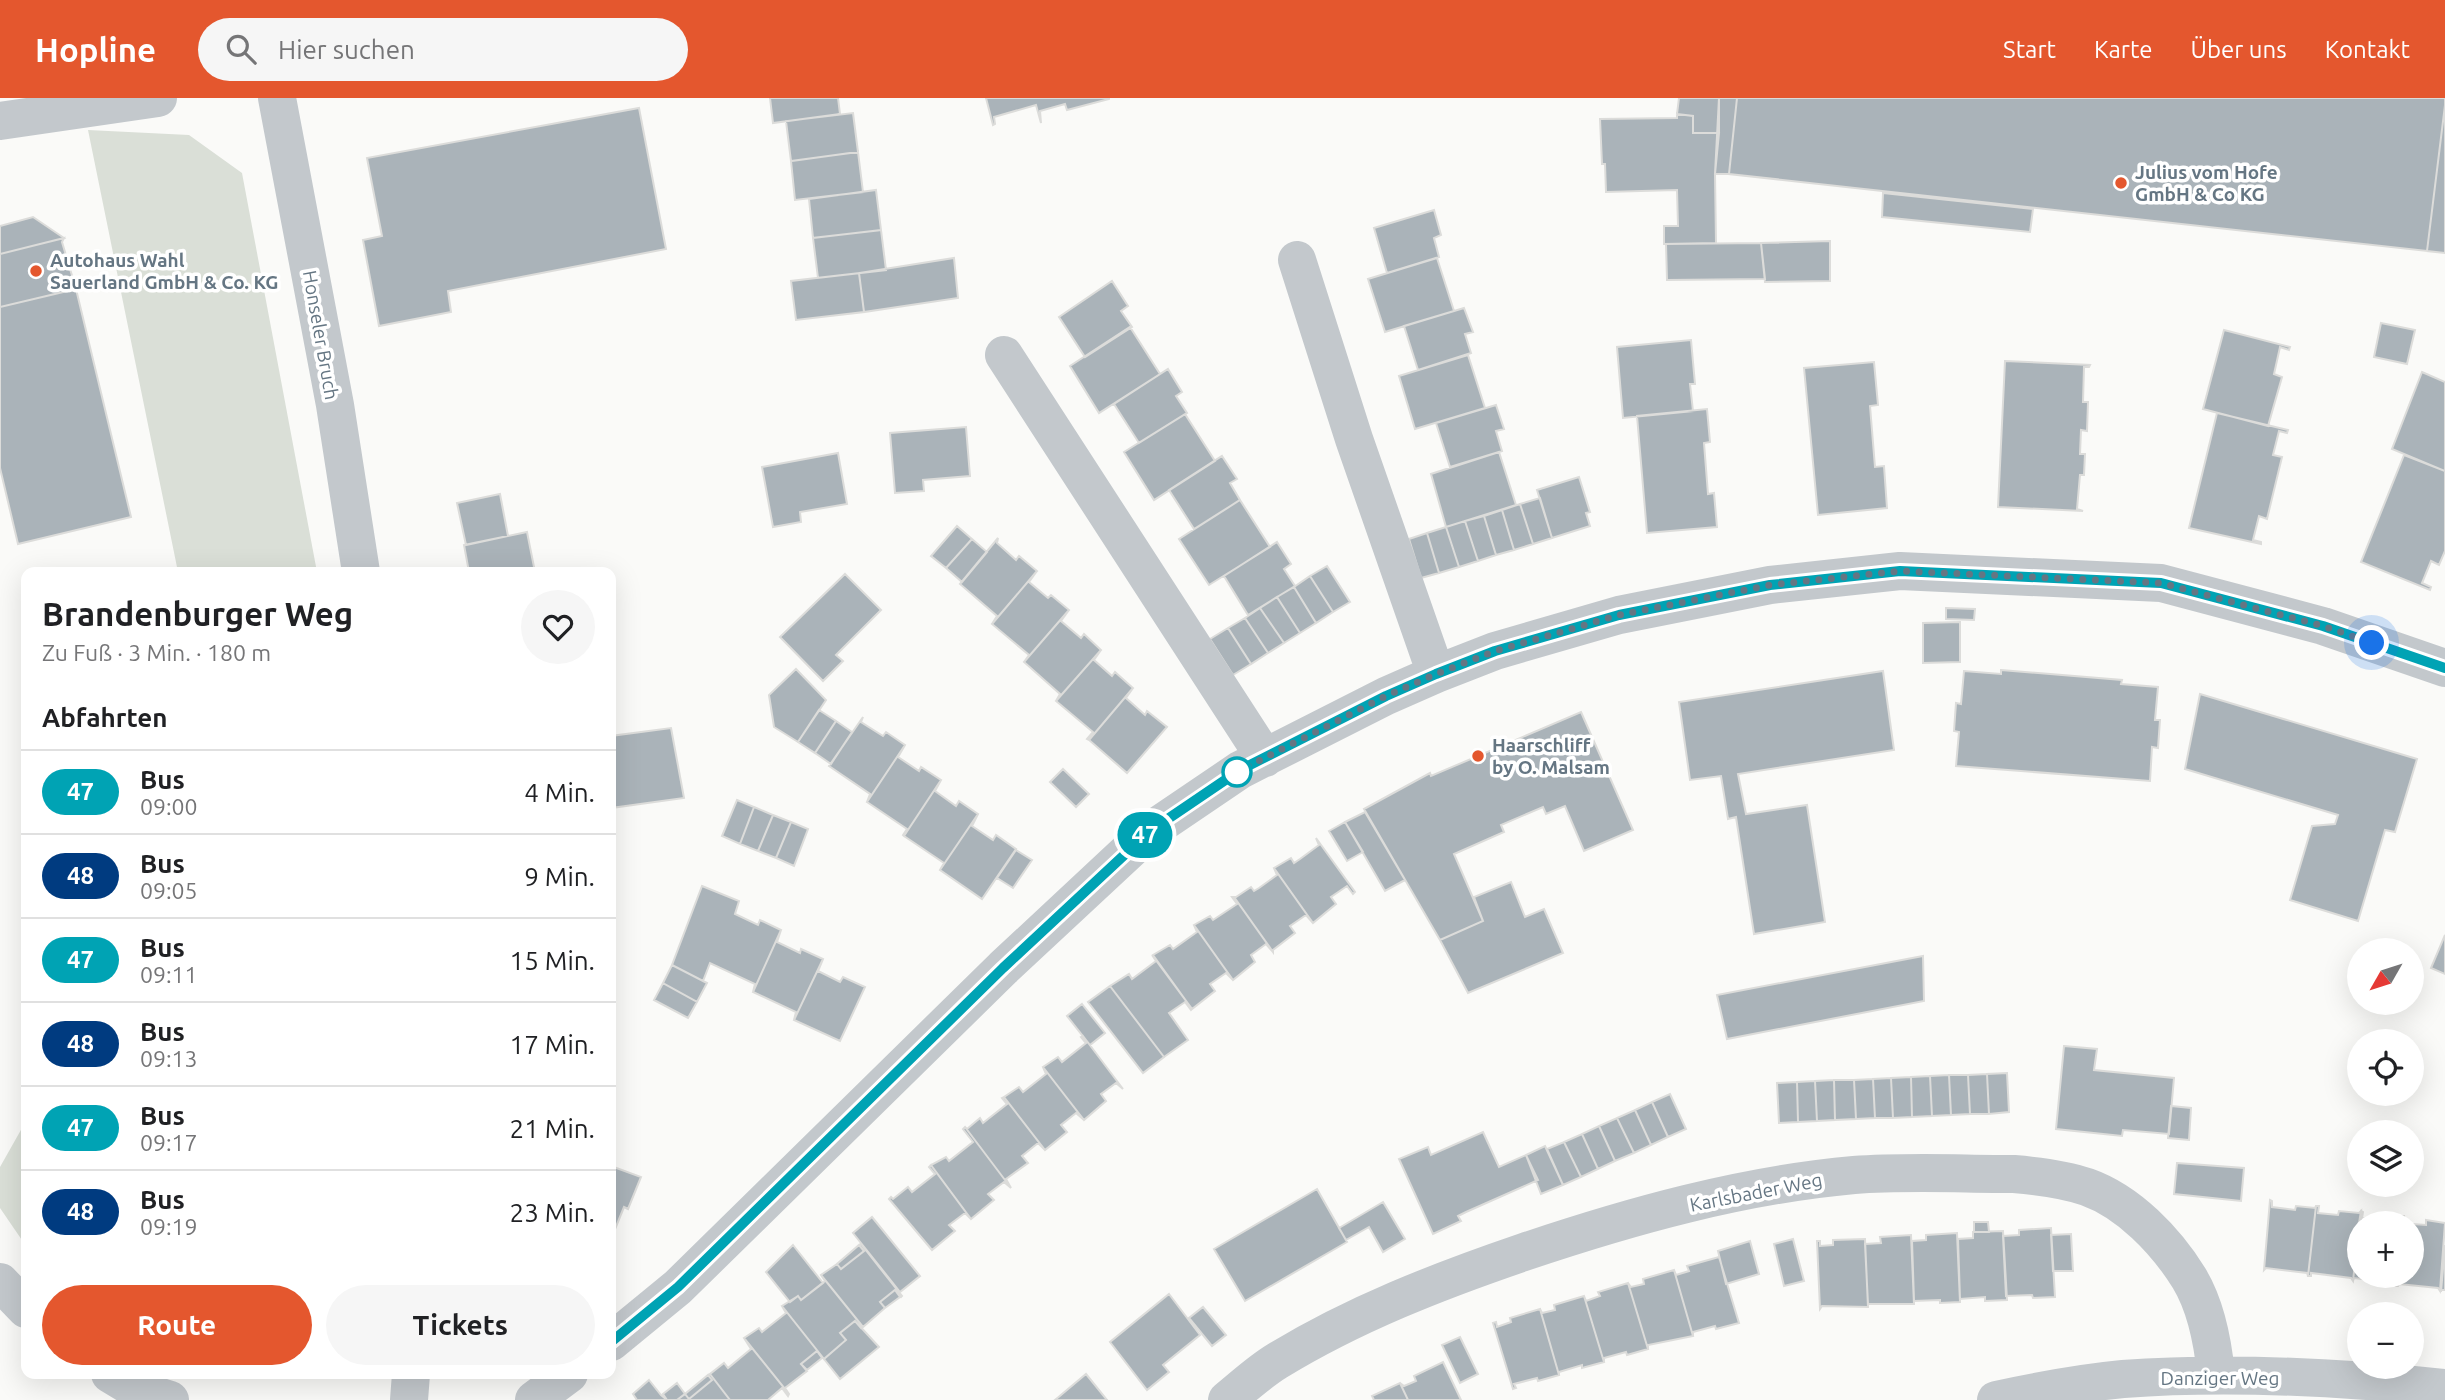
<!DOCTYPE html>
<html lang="de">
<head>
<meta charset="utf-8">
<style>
	:root { --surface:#fff; --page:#f6f6f6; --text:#202124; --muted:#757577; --line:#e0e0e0; --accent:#e4572e }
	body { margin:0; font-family:Ubuntu,sans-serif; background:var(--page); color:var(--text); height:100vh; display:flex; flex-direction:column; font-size:26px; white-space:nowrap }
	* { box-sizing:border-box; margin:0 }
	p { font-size:23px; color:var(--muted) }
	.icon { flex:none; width:38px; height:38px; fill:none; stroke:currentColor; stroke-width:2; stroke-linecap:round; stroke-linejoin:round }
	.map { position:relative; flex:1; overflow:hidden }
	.side { position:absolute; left:21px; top:469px; width:595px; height:812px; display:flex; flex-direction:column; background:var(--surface); border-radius:14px; box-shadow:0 7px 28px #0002 }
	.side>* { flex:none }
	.badge { padding:0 14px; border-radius:23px; font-size:24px; line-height:46px }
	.needle { width:46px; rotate:231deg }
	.buttons { position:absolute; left:2347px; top:840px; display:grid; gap:14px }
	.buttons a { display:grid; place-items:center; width:77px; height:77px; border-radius:50%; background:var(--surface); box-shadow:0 7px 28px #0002; font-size:35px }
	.you { position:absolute; width:35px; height:35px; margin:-18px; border:5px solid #fff; border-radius:50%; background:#1a73e8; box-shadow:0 0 0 10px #1a73e833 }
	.map>.badge { position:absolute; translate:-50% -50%; box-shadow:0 0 0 4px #fff }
	h2 { padding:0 21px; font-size:26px; line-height:63px }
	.round { display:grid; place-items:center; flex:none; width:74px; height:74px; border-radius:37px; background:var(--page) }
	.headline { display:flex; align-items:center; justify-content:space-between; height:119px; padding:0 21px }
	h1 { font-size:33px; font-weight:700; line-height:52px }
	.cta { display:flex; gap:14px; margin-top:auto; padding:14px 21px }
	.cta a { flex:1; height:80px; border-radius:42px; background:var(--accent); color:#fff; font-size:28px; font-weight:700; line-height:80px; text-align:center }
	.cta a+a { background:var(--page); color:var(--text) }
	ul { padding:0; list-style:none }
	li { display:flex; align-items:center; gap:21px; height:84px; padding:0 21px; border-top:2px solid var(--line) }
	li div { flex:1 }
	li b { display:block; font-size:26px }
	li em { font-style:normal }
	li .badge { min-width:77px; font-weight:700; text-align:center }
	header { display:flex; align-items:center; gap:42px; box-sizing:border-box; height:98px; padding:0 35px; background:var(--accent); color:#fff }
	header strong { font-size:33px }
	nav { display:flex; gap:38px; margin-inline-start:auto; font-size:24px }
	.search { width:490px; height:63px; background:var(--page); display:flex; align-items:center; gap:18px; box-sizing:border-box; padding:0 24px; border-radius:38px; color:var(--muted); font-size:26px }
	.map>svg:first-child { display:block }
	.green { fill:#dadfd7 }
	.building { fill:#aab3b9; stroke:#dcdcda; stroke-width:2 }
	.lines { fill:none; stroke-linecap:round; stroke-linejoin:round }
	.minor { stroke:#c3c8cc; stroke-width:38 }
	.line-casing { stroke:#fff; stroke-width:16 }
	.line { stroke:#00a3b4; stroke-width:10 }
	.walk { stroke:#657683; stroke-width:7; stroke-dasharray:0 12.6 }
	.poi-dot { fill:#e4572e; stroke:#fff; stroke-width:2.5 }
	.stop-dot { fill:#fff; stroke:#00a3b4; stroke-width:3.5 }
	.labels { text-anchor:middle; stroke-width:7; stroke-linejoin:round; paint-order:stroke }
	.poi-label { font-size:19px; font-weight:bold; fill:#657683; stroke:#fff; text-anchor:start }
	.street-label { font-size:19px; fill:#657683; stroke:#fff }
</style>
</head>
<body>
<header>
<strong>Hopline</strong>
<div class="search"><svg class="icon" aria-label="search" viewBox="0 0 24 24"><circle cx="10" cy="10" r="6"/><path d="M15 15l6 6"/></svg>Hier suchen</div>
<nav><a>Start</a><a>Karte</a><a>Über uns</a><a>Kontakt</a></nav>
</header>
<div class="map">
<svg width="2445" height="1302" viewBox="0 0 2445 1302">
	<rect width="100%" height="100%" fill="#fafaf8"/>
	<!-- green -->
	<path class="green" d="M88,32L189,37L242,75L317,474H178Z
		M26,1023V1148L0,1110V1069Z"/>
	<!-- building -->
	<path class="building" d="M770,0H838L840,16L773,25Z
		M986,0H1109V1L1067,12L1065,6L1040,13L1041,25L1036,7L994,19L995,26L993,27Z
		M1679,0H1719V35H1693V18L1677,16Z
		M1719,0H1737L1729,76H1715Z
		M1737,0H2445V7L2427,153L1729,76Z
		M2445,7V155L2427,153Z
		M639,10L666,151L448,193L451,214L379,228L363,142L382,138L367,60Z
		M853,15L858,54L791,63L786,23Z
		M1677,16L1693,18V35H1719L1715,76L1716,145L1664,146V128H1678L1677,92L1606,94L1605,66H1602L1600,21L1677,20Z
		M858,54L863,94L795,102L791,63Z
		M876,92L881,132L813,140L809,101Z
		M1883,95L2033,111L2030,134L1882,119Z
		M1434,112L1441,137L1434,140L1439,159L1387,175L1374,130Z
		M33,119L64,140L0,156V128Z
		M881,132L886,172L818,180L813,140Z
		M64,140L62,144L76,191L0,209V156Z
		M1830,143V183L1765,184L1761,145Z
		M1761,145L1765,181L1667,182L1666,146Z
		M954,160L958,200L864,214L859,175Z
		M1437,160L1454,213L1385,234L1368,181Z
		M859,175L864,214L796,222L791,183Z
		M1112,183L1128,208L1121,213L1132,229L1085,259L1059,219Z
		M76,191L131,419L18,446L0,370V209Z
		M1464,210L1473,234L1465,236L1471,255L1418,272L1404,228Z
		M2381,225L2415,232L2407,266L2374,259Z
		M1130,229L1160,276L1099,315L1070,268Z
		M2224,232L2290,249L2289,252L2280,249L2274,276L2282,279L2268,328L2203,311Z
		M1691,242L1695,286H1690L1693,313L1623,320L1617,249Z
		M1468,257L1485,310L1415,331L1399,278Z
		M2005,263L2090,267L2089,269H2084L2083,304H2088L2087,333L2081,332L2080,356H2085L2084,377H2080L2077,411L2083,413L1998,409Z
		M1874,264L1878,307L1870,308L1875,369L1884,368L1887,410L1818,417L1804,270Z
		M1168,271L1182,294L1176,298L1187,315L1139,345L1114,306Z
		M2422,274L2445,284V373L2392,351Z
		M1496,307L1504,331L1496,333L1502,353L1450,369L1436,325Z
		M1707,311L1710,344L1704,345L1708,396L1714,395L1717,429L1647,435L1637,318Z
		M2217,315L2288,332L2287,335L2279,333L2273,357L2282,359L2267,421L2259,418L2253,442L2261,444V446L2189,430Z
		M1185,316L1215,363L1154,402L1124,354Z
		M966,329L970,378L923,382L924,393L895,395L890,335Z
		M1499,354L1516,407L1446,429L1431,376Z
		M838,355L847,406L800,414L801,424L773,429L762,369Z
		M2404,357L2445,373V453L2439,467L2431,463L2422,485L2431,489L2430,492L2361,464Z
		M1222,358L1237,381L1230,385L1240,402L1194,431L1169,392Z
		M1579,379L1590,414L1586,415L1590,428L1552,440L1537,392Z
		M500,396L508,438L466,447L457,405Z
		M1540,400L1552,440L1533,446L1520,406Z
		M1240,402L1270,449L1209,487L1179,441Z
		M1520,406L1533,446L1514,452L1502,412Z
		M1502,412L1514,452L1496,457L1484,418Z
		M1484,418L1496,457L1478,463L1465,423Z
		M1465,423L1478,463L1459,469L1446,429Z
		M957,428L972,441L946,470L931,458Z
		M1446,429L1459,469L1439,475L1427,435Z
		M527,434L535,474H469L464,447Z
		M1427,435L1439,475L1421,480L1409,441Z
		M998,440L997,445L1016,462L1019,458L1037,473L992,526L997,518L960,486Z
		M972,441L987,454L962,484L946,470Z
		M1277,444L1291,466L1284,471L1295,488L1248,517L1224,478Z
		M1327,468L1350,504L1333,514L1310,478Z
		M1037,473L1029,484L1048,500L1051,497L1069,512L1024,564L1029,557L992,526Z
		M845,476L881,512L836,557L843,563L823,583L780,539Z
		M1310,478L1333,514L1316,525L1294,489Z
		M1294,489L1316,525L1300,535L1277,499Z
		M1277,499L1300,535L1284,545L1260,510Z
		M1260,510L1284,545L1268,555L1245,520Z
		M1946,510L1975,511L1974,522L1946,521Z
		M1069,512L1061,523L1081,540L1084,536L1101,552L1056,603L1060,596L1024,564Z
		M1245,520L1268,555L1251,566L1228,530Z
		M1960,524V564L1923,565V525Z
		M1228,530L1251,566L1233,577L1210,541Z
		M1101,552L1094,562L1112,578L1115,574L1133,590L1089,642L1087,641L1093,634L1056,603Z
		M796,571L826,602L798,644L774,629L769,597Z
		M2001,572L2122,582L2121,586L2158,589L2155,622H2160L2158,650L2152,649L2150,683L1956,668L1959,634L1954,633L1956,605L1961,606L1964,573L2001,576Z
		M1883,573L1894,652L1738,676L1746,716L1807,707L1825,824L1754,836L1736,719L1728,721L1721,678L1690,682L1679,604Z
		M1133,590L1126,600L1145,617L1147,613L1167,629L1127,675L1089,642Z
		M2200,596L2417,661L2395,734L2385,732L2358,823L2290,802L2312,728L2335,726L2338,717L2185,671Z
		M819,612L836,623L815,655L798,644Z
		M1581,614L1633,732L1584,753L1565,708L1546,716L1543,709L1501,727L1504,734L1454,756L1483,823L1440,842L1364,711L1430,675L1431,678Z
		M863,619L861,624L883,638L886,634L905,647L867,704L870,696L829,668Z
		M836,623L852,634L831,666L815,655Z
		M671,630L684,700L611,710V638Z
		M905,647L898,659L919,673L921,669L941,682L904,738L903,737L907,731L867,704Z
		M1063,671L1089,696L1076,709L1050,684Z
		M941,682L935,693L956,708L959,703L978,716L940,772L944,765L904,738Z
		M737,702L754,709L740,746L722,738Z
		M754,709L773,717L758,753L740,746Z
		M1365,714L1405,782L1385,793L1345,724Z
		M978,716L972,728L993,742L996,737L1016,751L982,801L940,772Z
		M773,717L791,724L776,760L758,753Z
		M791,724L808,731L794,768L776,760Z
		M1345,724L1363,754L1347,763L1329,733Z
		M1316,740L1355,794L1353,796L1347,788L1331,799L1336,806L1313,825L1274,770L1291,760L1294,765L1300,761L1319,747Z
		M1016,752L1032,762L1013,790L997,780Z
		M1274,770L1313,825L1306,817L1290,828L1295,835L1273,852V854L1234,799H1236L1251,789L1254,793L1259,790L1277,777Z
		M1511,784L1525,819L1544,811L1563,855L1468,895L1440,842L1483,823L1474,799Z
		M702,788L739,803L735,816L758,827L760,822L781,832L753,894L755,886L710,865L703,883L672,867Z
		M1232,799H1234L1273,854L1266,846L1251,857L1255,864L1233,882L1194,827L1210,818L1213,822L1237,806Z
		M1194,827L1233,882L1226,875L1210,886L1215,893L1192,911L1153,857L1170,847L1173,851L1197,834Z
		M781,832L777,844L800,855L801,851L823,861L794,922L796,914L753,894Z
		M2445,837V876L2431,870Z
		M1152,857L1192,911L1191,912L1185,904L1169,915L1188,942L1164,959L1110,888L1129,876L1132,881L1156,863Z
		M1923,858L1924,903L1727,941L1717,897Z
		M823,861L818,873L840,884L843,879L865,889L840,943L794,922Z
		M672,867L707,885L697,904L663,885Z
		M663,885L697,904L688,920L654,902Z
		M1110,888L1164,959L1143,975L1088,904Z
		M1082,906L1105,935L1090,947L1067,918Z
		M1083,938L1123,991L1116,985L1101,996L1106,1003L1084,1022L1043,969L1058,959L1062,964L1086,945L1081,939Z
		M2064,948L2097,951L2094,972L2174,980L2169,1036L2123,1032L2122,1038L2056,1031Z
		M1043,969L1084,1022L1076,1015L1061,1027L1067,1034L1045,1052L1004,999L1019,989L1023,994L1046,976Z
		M2007,975L2009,1014L1989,1016L1987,976Z
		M1987,976L1989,1016H1970L1968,977Z
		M1949,977H1968L1970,1016L1951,1017Z
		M1949,977L1951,1017L1932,1018L1930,978Z
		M1930,978L1932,1018L1912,1019L1911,979Z
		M1911,979L1912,1019L1893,1020L1891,980Z
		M1891,980L1893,1020H1875L1873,981Z
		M1873,981L1875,1020L1856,1021L1854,982Z
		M1834,982L1835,1022L1817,1023L1815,983Z
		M1834,982H1854L1856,1021L1835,1022Z
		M1815,983L1817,1023L1798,1024L1797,984Z
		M1797,984L1798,1024L1779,1025L1777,985Z
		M1670,996L1686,1031L1668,1039L1652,1004Z
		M1004,999L1045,1052L1038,1045L1022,1058L1028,1065L1006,1081L1011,1090L965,1029L967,1031L980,1020L983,1025L988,1021L1007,1006L1002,1000Z
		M1652,1004L1668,1039L1651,1047L1635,1012Z
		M2171,1008L2191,1010L2189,1042L2168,1040Z
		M1635,1012L1651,1047L1634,1055L1617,1020Z
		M1617,1020L1634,1055L1615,1063L1599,1028Z
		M1599,1028L1615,1063L1598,1071L1582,1036Z
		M965,1029L1011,1090L1004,1084L988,1096L994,1102L971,1121L931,1067L946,1059L949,1063L973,1044L963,1031Z
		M1483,1034L1499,1069L1526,1057L1538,1082L1466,1114L1458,1118L1461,1123L1433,1136L1399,1061L1428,1049L1431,1057Z
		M1582,1036L1598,1071L1581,1079L1564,1044Z
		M1564,1044L1581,1079L1563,1087L1547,1051Z
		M1545,1048L1563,1087L1541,1096L1526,1057Z
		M2177,1065L2244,1070L2241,1103L2174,1096Z
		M931,1067L971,1121L965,1115L949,1127L955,1133L932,1152L889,1101L891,1099L893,1101L908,1089L912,1094L935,1076L929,1069Z
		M611,1068L641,1079L628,1111L624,1109L611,1141L614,1144L611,1143Z
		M1317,1091L1347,1144L1245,1203L1214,1151Z
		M2270,1102L2272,1103V1109L2295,1112L2296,1108L2315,1110L2316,1108L2308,1178L2307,1175L2266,1170L2264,1172Z
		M1383,1104L1405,1141L1383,1154L1369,1129L1346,1142L1339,1130Z
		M2316,1108H2319L2318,1115L2338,1117L2339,1113L2359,1115L2361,1113L2353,1183L2351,1180L2311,1175V1178H2308Z
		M2361,1113L2363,1114L2362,1120L2382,1122V1118H2404L2403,1125H2359Z
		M872,1119L920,1178L900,1194L853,1135Z
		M2426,1122L2445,1125L2440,1193L2438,1190L2399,1186L2398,1188H2396L2397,1178H2412V1126L2426,1127Z
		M1974,1124H1988L1989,1134H1974Z
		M2359,1129V1178H2397L2396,1188L2395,1185L2354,1180L2353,1183Z
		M2051,1130L2055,1199L2033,1200L2032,1197L2006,1198L2003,1138L2019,1137V1132Z
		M2003,1133L2007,1202L1985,1203V1199L1960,1201L1958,1141L1973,1140V1134Z
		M1957,1135L1960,1204L1940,1205V1202L1914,1203L1912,1143L1926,1142V1137Z
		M2071,1136L2073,1173H2053L2051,1137Z
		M1911,1137L1914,1206H1868L1865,1146L1881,1145L1880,1139Z
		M1793,1141L1804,1183L1784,1188L1774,1146Z
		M1865,1141L1868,1209L1822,1208L1820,1211L1817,1143H1820V1148L1833,1147V1142Z
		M1750,1143L1759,1176L1726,1186L1718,1153Z
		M861,1146L902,1198L901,1199L895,1192L880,1204L885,1210L863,1229L821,1177L837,1166L841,1171L864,1153L859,1147Z
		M793,1147L823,1185L801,1202L798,1198L790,1204L766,1174Z
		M859,1147L864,1153L841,1171L837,1166Z
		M2445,1147V1192H2441V1194Z
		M1719,1159L1739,1225L1716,1231L1715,1228L1693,1234V1238L1674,1172L1676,1177L1689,1173L1687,1168Z
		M1674,1172L1693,1238L1648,1247V1251L1628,1185L1631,1189L1644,1186L1643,1181Z
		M821,1177L863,1229L861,1230L855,1223L840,1235L846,1242L824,1261L782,1208L798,1198L801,1202L825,1183Z
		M1628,1185L1648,1251L1627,1257L1626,1254L1604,1260V1264L1584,1198L1586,1203L1600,1198L1598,1194Z
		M895,1192L900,1199L885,1210L880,1204Z
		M1169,1196L1200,1237L1163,1267L1169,1274L1147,1292L1110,1244Z
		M1584,1198L1604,1264L1582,1270V1267L1559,1274V1277L1540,1211L1542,1215L1555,1212L1554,1207Z
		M782,1208L824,1261L817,1253L801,1266L807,1273L785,1290L789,1296L744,1240L759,1230L762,1234L786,1215Z
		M1203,1209L1226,1237L1212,1248L1189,1220Z
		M1540,1211L1559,1277L1538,1283L1537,1280L1514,1286L1516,1290L1513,1291L1493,1225L1496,1224L1497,1229L1511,1224L1510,1220Z
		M855,1223L879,1249L840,1281L824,1261L846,1242L840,1235Z
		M1460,1239L1478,1276L1460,1285L1442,1247Z
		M744,1240L789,1296L788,1298L782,1290L768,1302H730L710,1276L724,1265L728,1270L751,1251Z
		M817,1253L822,1260L807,1272L801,1266Z
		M1443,1264L1461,1302H1408L1400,1285L1404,1288L1416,1283L1414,1278Z
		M710,1276L730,1302H677L685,1296L689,1301L712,1282L708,1277Z
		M1086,1276L1107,1302H1055Z
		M708,1277L712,1282L689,1301L685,1296Z
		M649,1282L661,1297L667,1302H637L633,1296Z
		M677,1285L685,1296L677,1302H667L663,1296Z
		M1400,1285L1408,1302H1374L1372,1298Z"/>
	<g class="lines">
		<!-- minor -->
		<path class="minor" d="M277,0L335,307L361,474
			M0,23L158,0
			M1297,162L1354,341L1436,576
			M1004,257L1265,660
			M0,1184L26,1211
			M611,1244L678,1189L1003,870L1150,733L1240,672L1386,598L1436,576L1495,553L1619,517L1770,487L1900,473L2161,485L2323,528L2445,570
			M110,1276L135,1291L170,1302
			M409,1302L411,1276
			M534,1302L569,1276
			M1227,1302C1243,1289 1259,1274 1277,1263C1354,1216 1439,1183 1524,1154C1631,1118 1742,1087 1854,1077C1907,1073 1961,1076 2014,1076C2038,1078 2064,1081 2087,1089C2129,1104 2166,1143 2189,1180C2206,1208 2213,1245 2216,1277
			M1996,1302C2038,1293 2081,1285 2123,1281C2230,1273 2339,1279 2445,1290"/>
	</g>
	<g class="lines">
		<!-- line casing -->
		<g class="line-casing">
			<path id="line" d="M611,1244L678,1189L1003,870L1150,733L1240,672L1386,598L1436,576L1495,553L1619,517L1770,487L1900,473L2161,485L2323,528L2445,570"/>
		</g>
		<!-- line -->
		<use href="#line" class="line"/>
		<!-- walk -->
		<path class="walk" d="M1237,674L1386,598L1436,576L1495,553L1619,517L1770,487L1900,473L2161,485L2323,528L2372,545"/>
	</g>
	<!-- markers -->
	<g class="poi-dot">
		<circle cx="2121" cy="85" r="7"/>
		<circle cx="36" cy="173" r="7"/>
		<circle cx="1478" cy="658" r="7"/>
	</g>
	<circle class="stop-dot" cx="1237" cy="674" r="14"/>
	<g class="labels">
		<!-- poi labels -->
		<g class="poi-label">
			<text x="2135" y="81">Julius vom Hofe<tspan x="2135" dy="22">GmbH &amp; Co KG</tspan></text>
			<text x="50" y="169">Autohaus Wahl<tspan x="50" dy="22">Sauerland GmbH &amp; Co. KG</tspan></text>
			<text x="1492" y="654">Haarschliff<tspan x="1492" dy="22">by O. Malsam</tspan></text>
		</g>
		<!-- street labels -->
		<g class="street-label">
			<text transform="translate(321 237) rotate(80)" y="7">Honseler Bruch</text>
			<text transform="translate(1756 1094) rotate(-11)" y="7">Karlsbader Weg</text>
			<text x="2220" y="1287">Danziger Weg</text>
		</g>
	</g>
</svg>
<div class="buttons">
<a><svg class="needle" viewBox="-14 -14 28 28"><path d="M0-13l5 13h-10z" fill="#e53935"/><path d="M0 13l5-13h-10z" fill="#757577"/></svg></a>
<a><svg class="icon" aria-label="locate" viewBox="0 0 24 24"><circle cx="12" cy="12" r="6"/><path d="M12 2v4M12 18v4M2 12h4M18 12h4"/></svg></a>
<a><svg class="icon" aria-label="layers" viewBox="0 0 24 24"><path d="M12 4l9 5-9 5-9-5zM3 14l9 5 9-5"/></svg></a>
<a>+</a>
<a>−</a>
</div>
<div class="you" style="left:2372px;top:545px"></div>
<b class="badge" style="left:1145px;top:737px;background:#00a3b4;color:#fff">47</b>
<section class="side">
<div class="headline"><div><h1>Brandenburger Weg</h1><p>Zu Fuß · 3 Min. · 180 m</p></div><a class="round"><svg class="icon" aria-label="heart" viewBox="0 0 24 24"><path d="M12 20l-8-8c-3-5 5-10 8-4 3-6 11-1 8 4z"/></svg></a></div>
<h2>Abfahrten</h2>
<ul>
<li><span class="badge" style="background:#00a3b4;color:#fff">47</span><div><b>Bus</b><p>09:00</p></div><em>4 Min.</em></li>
<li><span class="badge" style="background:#003b80;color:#fff">48</span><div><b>Bus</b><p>09:05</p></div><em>9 Min.</em></li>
<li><span class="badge" style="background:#00a3b4;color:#fff">47</span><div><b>Bus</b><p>09:11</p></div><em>15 Min.</em></li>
<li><span class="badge" style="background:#003b80;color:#fff">48</span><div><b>Bus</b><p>09:13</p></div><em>17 Min.</em></li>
<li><span class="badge" style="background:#00a3b4;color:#fff">47</span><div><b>Bus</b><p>09:17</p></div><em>21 Min.</em></li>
<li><span class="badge" style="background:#003b80;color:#fff">48</span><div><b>Bus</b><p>09:19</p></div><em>23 Min.</em></li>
</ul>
<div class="cta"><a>Route</a><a>Tickets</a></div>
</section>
</div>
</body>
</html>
